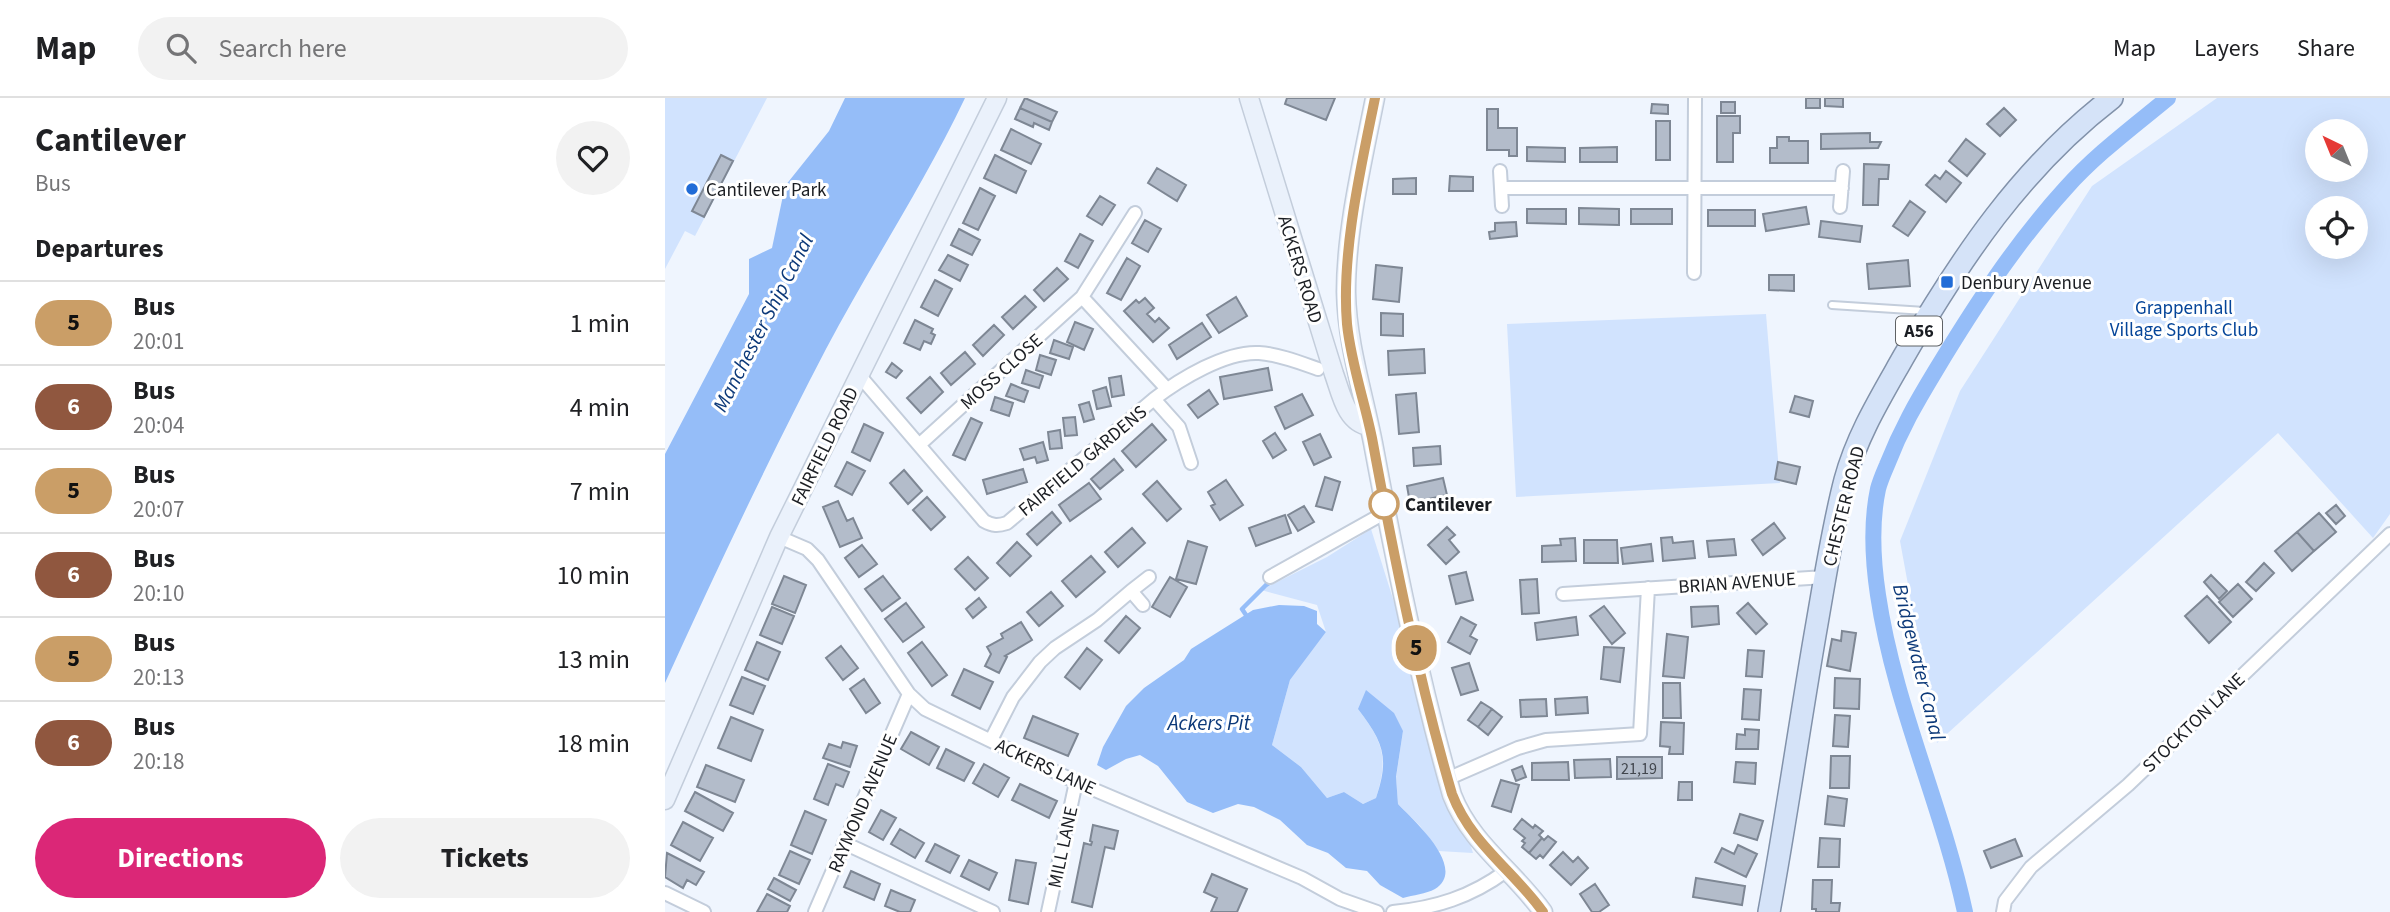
<!DOCTYPE html>
<html lang="en">
<head>
<meta charset="utf-8">
<style>
	:root { --surface:#fff; --page:#f2f2f2; --text:#202124; --muted:#757577; --line:#e0e0e0; --accent:#db2777 }
	body { margin:0; font-family:"Source Sans 3",sans-serif; background:var(--page); color:var(--text); height:100vh; display:flex; flex-direction:column; font-size:26px; white-space:nowrap }
	* { box-sizing:border-box; margin:0 }
	p { font-size:23px; color:var(--muted) }
	.icon { flex:none; width:38px; height:38px; fill:none; stroke:currentColor; stroke-width:2; stroke-linecap:round; stroke-linejoin:round }
	.map { position:relative; flex:1; overflow:hidden }
	.drawer { display:flex; flex-direction:column; background:var(--surface); width:665px }
	.drawer>* { flex:none }
	.badge { padding:0 14px; border-radius:23px; font-size:24px; line-height:46px }
	.needle { width:46px; rotate:317deg }
	.buttons { position:absolute; left:1640px; top:21px; display:grid; gap:14px }
	.buttons a { display:grid; place-items:center; width:63px; height:63px; border-radius:50%; background:var(--surface); box-shadow:0 7px 28px #0002; font-size:35px }
	.map>.badge { position:absolute; translate:-50% -50%; box-shadow:0 0 0 4px #fff }
	h2 { padding:0 35px; font-size:26px; line-height:63px }
	.round { display:grid; place-items:center; flex:none; width:74px; height:74px; border-radius:37px; background:var(--page) }
	.summary { display:flex; align-items:center; justify-content:space-between; height:119px; padding:0 35px }
	h1 { font-size:33px; font-weight:700; line-height:52px }
	.cta { display:flex; gap:14px; margin-top:auto; padding:14px 35px }
	.cta a { flex:1; height:80px; border-radius:42px; background:var(--accent); color:#fff; font-size:28px; font-weight:700; line-height:80px; text-align:center }
	.cta a+a { background:var(--page); color:var(--text) }
	ul { padding:0; list-style:none }
	li { display:flex; align-items:center; gap:21px; height:84px; padding:0 35px; border-top:2px solid var(--line) }
	li div { flex:1 }
	li b { display:block; font-size:26px }
	li em { font-style:normal }
	li .badge { min-width:77px; font-weight:700; text-align:center }
	header { display:flex; align-items:center; gap:42px; box-sizing:border-box; height:98px; padding:0 35px; background:var(--surface); border-bottom:2px solid var(--line) }
	header strong { font-size:33px }
	nav { display:flex; gap:38px; margin-inline-start:auto; font-size:24px }
	.search { width:490px; height:63px; background:var(--page); display:flex; align-items:center; gap:18px; box-sizing:border-box; padding:0 24px; border-radius:38px; color:var(--muted); font-size:26px }
	main { display:flex; flex:1; min-height:0 }
	.map>svg:first-child { display:block }
	.green { fill:#d1e3fe; fill-rule:evenodd }
	.water { fill:#95bdf8 }
	.lines { fill:none; stroke-linecap:round; stroke-linejoin:round }
	.stream { stroke:#95bdf8; stroke-width:4.5 }
	.canal { stroke:#95bdf8; stroke-width:16 }
	.building { fill:#b3bcca; stroke:#7e8794; stroke-width:2 }
	.lane-casing { stroke:#c3cddb; stroke-width:10 }
	.street-casing { stroke:#c3cddb; stroke-width:16 }
	.secondary-casing { stroke:#c3cddb; stroke-width:21 }
	.primary-casing { stroke:#8292aa; stroke-width:24 }
	.lane { stroke:#fff; stroke-width:6 }
	.street { stroke:#fff; stroke-width:12 }
	.secondary { stroke:#eaf1fb; stroke-width:18 }
	.primary { stroke:#d5e3f8; stroke-width:21 }
	.line-casing { stroke:#fff; stroke-width:16 }
	.line { stroke:#ca9e67; stroke-width:10 }
	.poi-dot { fill:#216cd7; stroke:#fff; stroke-width:2.5 }
	.stop-dot { fill:#fff; stroke:#ca9e67; stroke-width:3.5 }
	.labels { text-anchor:middle; stroke-width:6; stroke-linejoin:round; paint-order:stroke }
	.number-label { font-size:16px; fill:#41464d }
	.shield { fill:#fff; stroke:#5f6265; stroke-width:2 }
	.shield-label { font-size:18px; font-weight:bold; fill:#1b1e23 }
	.poi-label { font-size:19px; fill:#1b1e23; stroke:#fff; text-anchor:start }
	.street-label { font-size:19px; fill:#1b1e23; stroke:#fff }
	.park-label { font-size:19px; fill:#054599; stroke:#fff }
	.stop-label { font-size:19px; font-weight:bold; fill:#1b1e23; stroke:#fff; text-anchor:start }
	.water-label { font-size:21px; font-style:italic; fill:#0c3979; stroke:#fff }
</style>
</head>
<body>
<header>
<strong>Map</strong>
<div class="search"><svg class="icon" aria-label="search" viewBox="0 0 24 24"><circle cx="10" cy="10" r="6"/><path d="M15 15l6 6"/></svg>Search here</div>
<nav><a>Map</a><a>Layers</a><a>Share</a></nav>
</header>
<main>
<section class="drawer">
<div class="summary"><div><h1>Cantilever</h1><p>Bus</p></div><a class="round"><svg class="icon" aria-label="heart" viewBox="0 0 24 24"><path d="M12 20l-8-8c-3-5 5-10 8-4 3-6 11-1 8 4z"/></svg></a></div>
<h2>Departures</h2>
<ul>
<li><span class="badge" style="background:#ca9e67;color:#111">5</span><div><b>Bus</b><p>20:01</p></div><em>1 min</em></li>
<li><span class="badge" style="background:#90573f;color:#fff">6</span><div><b>Bus</b><p>20:04</p></div><em>4 min</em></li>
<li><span class="badge" style="background:#ca9e67;color:#111">5</span><div><b>Bus</b><p>20:07</p></div><em>7 min</em></li>
<li><span class="badge" style="background:#90573f;color:#fff">6</span><div><b>Bus</b><p>20:10</p></div><em>10 min</em></li>
<li><span class="badge" style="background:#ca9e67;color:#111">5</span><div><b>Bus</b><p>20:13</p></div><em>13 min</em></li>
<li><span class="badge" style="background:#90573f;color:#fff">6</span><div><b>Bus</b><p>20:18</p></div><em>18 min</em></li>
</ul>
<div class="cta"><a>Directions</a><a>Tickets</a></div>
</section>
<div class="map">
<svg width="1725" height="814" viewBox="0 0 1725 814">
	<rect width="100%" height="100%" fill="#eff5fe"/>
	<!-- green -->
	<path class="green" d="M0,0H102L30,138L20,133L0,171Z
		M1552,0H1725V416L1708,440L1613,335L1272,645L1235,443L1295,293L1427,88ZM1690,33V72H1652V33ZM1690,110V149H1652V110Z
		M1101,216L1115,385L851,399L842,226Z
		M706,431L808,755L773,753L755,728L733,706L731,680L738,633L693,611C718,644 724,659 711,700L698,706L679,694L662,700L636,669L607,647L625,582L661,534L652,507L596,492L662,459Z"/>
	<!-- water -->
	<path class="water" d="M180,0H300C259,86 206,166 161,251C104,360 51,473 0,585V356L84,196V161L107,150L120,88L164,33Z
		M614,507L639,508L652,513V526L661,534L625,582L607,647L636,669L662,700L679,694L698,706L711,700C725,659 718,644 693,611L701,592L729,615L738,633L731,679L733,706C749,723 803,770 770,791C761,796 748,797 738,800L715,787L702,773L681,770L663,755L642,747L615,722L589,709L573,706L548,715L522,704L493,668L475,657L461,661L441,672L432,667L438,649L461,608L479,590L519,562L526,551L588,512Z"/>
	<g class="lines">
		<!-- stream -->
		<path class="stream" d="M581,517L577,511L601,487L609,482"/>
		<!-- canal -->
		<path class="canal" d="M1300,814C1277,707 1229,606 1213,497C1208,464 1206,424 1213,391C1215,383 1219,374 1222,367C1236,331 1251,305 1271,272C1309,209 1350,146 1400,91C1430,57 1468,29 1503,0"/>
	</g>
	<!-- building -->
	<path class="building" d="M360,0L392,14L387,24L355,10Z
		M622,0H670L661,22L620,6Z
		M1141,0H1155V10H1141Z
		M1160,0H1178V9L1160,8Z
		M1056,4H1070V15H1056Z
		M987,6L1003,7V16L986,15Z
		M355,10L387,24L384,32L369,25L368,29L350,21Z
		M1339,10L1351,22L1335,38L1322,26Z
		M822,11H833V30H852V58H844V52H822Z
		M1052,18H1075V35H1068V64H1052Z
		M991,23H1005V62H991Z
		M346,31L376,46L366,66L336,52Z
		M1205,35V44H1216L1213,50L1156,51V36Z
		M1112,39H1124V43H1143V65H1105V50H1112Z
		M1301,41L1320,56L1302,78L1284,63Z
		M862,49L900,50V64L862,63Z
		M952,49V64H915V50Z
		M56,57L68,63L39,119L27,113Z
		M330,57L361,73L351,95L319,80Z
		M1199,66L1224,67L1223,81H1214L1213,107H1198Z
		M492,70L521,87L512,103L483,85Z
		M1281,73L1296,85L1281,104L1261,87L1270,77L1275,81Z
		M785,78L808,79V93H784Z
		M751,80V96H728V81Z
		M315,90L330,98L313,132L298,125Z
		M435,98L450,107L437,127L422,118Z
		M1245,103L1260,114L1243,138L1228,128Z
		M1141,109L1144,126L1101,133L1098,116Z
		M914,110L954,111V127L914,126Z
		M862,111H901V126L862,125Z
		M966,111H1007V126H966Z
		M1043,112H1090V128H1043Z
		M480,122L496,131L483,154L467,145Z
		M1156,123L1197,128L1195,144L1154,139Z
		M851,124L852,138L825,141L824,134L830,133V125Z
		M294,131L315,142L307,157L286,147Z
		M415,136L428,143L413,170L400,163Z
		M283,157L303,167L295,183L274,172Z
		M462,160L475,168L456,202L442,195Z
		M1243,162L1245,188L1204,191L1202,166Z
		M711,167L737,170L734,204L708,201Z
		M392,170L403,181L379,203L369,192Z
		M1104,177H1129V193L1104,192Z
		M270,182L287,191L273,218L256,209Z
		M360,198L371,209L348,231L337,219Z
		M571,199L582,218L554,235L542,217Z
		M480,200L489,210L482,216L490,224L494,220L504,230L488,244L459,213L471,202L474,205Z
		M716,215L738,216V238L716,237Z
		M250,222L268,231L266,235L270,237L266,246L259,243L255,252L239,245Z
		M410,224L428,231L419,252L402,244Z
		M537,225L546,239L512,261L504,247Z
		M329,227L339,237L318,258L308,247Z
		M389,242L408,249L404,261L385,255Z
		M759,251L760,275L724,277L723,253Z
		M300,254L310,266L286,287L276,275Z
		M375,257L391,262L386,277L371,272Z
		M227,265L237,273L231,280L221,274Z
		M603,270L607,292L559,301L555,279Z
		M361,272L378,278L374,290L357,285Z
		M456,278L459,297L447,299L444,280Z
		M265,279L278,294L256,315L242,300Z
		M346,286L363,293L359,304L341,298Z
		M441,289L446,308L432,311L428,293Z
		M544,292L553,306L533,320L523,307Z
		M751,295L754,334L734,336L731,297Z
		M637,296L648,317L620,331L610,309Z
		M1130,298L1148,303L1144,319L1125,314Z
		M330,299L348,305L344,318L326,312Z
		M424,304L429,321L419,324L414,307Z
		M410,319L412,337L400,338L398,320Z
		M306,320L317,325L300,362L288,357Z
		M199,326L218,335L205,363L187,354Z
		M487,326L501,342L471,369L457,353Z
		M395,332L397,350L385,351L383,334Z
		M610,335L621,352L608,360L598,343Z
		M655,336L666,359L649,367L638,344Z
		M378,344L383,362L372,365L370,359L359,362L355,351Z
		M775,348L776,366L749,368L748,350Z
		M449,361L458,372L435,391L426,381Z
		M182,364L200,373L187,397L170,388Z
		M1113,364L1135,369L1131,386L1110,381Z
		M358,371L362,384L322,396L318,382Z
		M239,372L257,393L243,406L225,385Z
		M660,379L675,384L667,412L651,408Z
		M778,380L782,397L745,405L742,388Z
		M561,382L578,407L555,422L546,408L550,406L543,394Z
		M492,383L516,411L502,423L478,396Z
		M424,385L436,401L405,423L394,407Z
		M262,399L280,419L266,432L248,412Z
		M173,403L182,423L188,420L197,440L175,449L158,409Z
		M1671,407L1680,418L1671,426L1661,415Z
		M639,408L649,424L633,433L623,417Z
		M387,414L396,425L372,447L362,436Z
		M1654,415L1671,434L1649,453L1632,434Z
		M620,417L626,435L591,448L584,430Z
		M1109,425L1120,440L1098,457L1087,442Z
		M782,429L790,437L784,442L794,454L781,466L763,447Z
		M467,430L480,445L453,469L440,454Z
		M1632,434L1649,453L1627,473L1610,453Z
		M1007,439L1008,445L1028,443L1030,460L998,463L996,440Z
		M910,440L911,463L877,464V448L896,447L895,441Z
		M1069,441L1071,457L1044,459L1042,443Z
		M919,442H952L953,465H919Z
		M523,443L542,449L531,486L511,481Z
		M352,444L366,458L345,478L332,465Z
		M986,446L988,463L958,466L956,450Z
		M197,447L212,466L194,479L180,460Z
		M426,458L440,474L411,499L397,483Z
		M303,459L323,480L310,492L290,471Z
		M1599,465L1609,475L1591,493L1581,484Z
		M801,474L808,502L791,506L784,478Z
		M1546,477L1562,493L1554,501L1539,484Z
		M119,478L141,487L130,515L107,506Z
		M218,478L235,500L217,513L200,491Z
		M505,479L522,489L505,519L487,509Z
		M872,481L874,515L857,516L855,482Z
		M1573,486L1587,501L1568,519L1554,504Z
		M386,494L398,508L374,528L362,514Z
		M1542,498L1566,524L1544,545L1520,518Z
		M314,500L321,509L308,520L301,511Z
		M241,505L259,529L238,544L220,521Z
		M1083,505L1102,526L1091,536L1072,515Z
		M939,508L960,535L947,546L925,518Z
		M1053,508L1054,526L1027,529L1026,509Z
		M107,509L129,518L117,546L95,537Z
		M461,518L475,530L454,555L440,543Z
		M796,519L811,527L805,538L812,542L805,556L783,544Z
		M911,519L913,537L872,542L870,525Z
		M356,524L367,542L340,558L342,559L334,575L320,568L326,556L322,549L338,540L336,536Z
		M1177,533L1191,535L1185,573L1162,568L1167,541L1176,543Z
		M1002,536L1023,539L1019,580L998,578Z
		M92,544L115,554L103,582L80,572Z
		M257,544L282,577L267,588L243,555Z
		M176,548L193,570L178,582L161,560Z
		M939,549L959,550L955,584L936,581Z
		M422,550L437,562L415,591L400,579Z
		M1083,552L1099,553L1097,579L1081,578Z
		M804,565L813,592L796,597L787,570Z
		M299,571L328,584L315,611L287,597Z
		M77,579L100,588L88,616L65,607Z
		M1170,580L1195,581L1194,611L1169,610Z
		M199,581L215,605L201,615L185,591Z
		M998,585H1015L1016,620H998Z
		M1079,591L1096,592L1094,622L1077,621Z
		M922,599L923,615L891,617L890,601Z
		M881,601L882,618L856,619L855,602Z
		M816,604L827,611L813,629L803,622Z
		M827,611L837,619L823,637L813,629Z
		M1170,617L1185,618L1183,649L1168,648Z
		M368,618L413,636L403,658L359,640Z
		M66,619L98,632L86,663L53,650Z
		M996,624L1019,625L1018,656H1004L1005,649L995,648Z
		M1080,631L1094,632L1093,651H1071L1072,636L1080,637Z
		M246,634L274,649L264,667L236,651Z
		M178,644L192,648L185,669L158,660L164,646L176,650Z
		M281,651L309,665L299,683L272,670Z
		M1166,658H1185L1184,690H1165Z
		M952,659H997V680L952,681Z
		M945,661L946,679L910,680L909,662Z
		M903,664L904,682H867V665Z
		M1071,664L1091,665L1090,686L1069,684Z
		M163,666L184,674L178,689L171,686L163,707L149,701Z
		M319,666L344,680L333,699L308,685Z
		M41,667L79,682L70,704L32,689Z
		M857,668L861,679L851,683L847,672Z
		M836,682L854,687L846,714L827,708Z
		M1014,684H1027V702H1013Z
		M355,686L392,703L384,720L347,702Z
		M30,694L68,715L58,733L20,713Z
		M1163,698L1182,701L1179,728L1160,726Z
		M216,712L231,720L218,742L204,734Z
		M140,713L161,722L147,756L126,747Z
		M1075,716L1098,723L1092,742L1069,735Z
		M857,721L868,730L870,727L878,733L874,737L877,740L864,755L857,749L860,745L857,743L860,740L849,731Z
		M18,724L48,740L35,763L6,747Z
		M428,727L453,733L449,751L440,749L427,809L407,804L419,745L426,747L427,744L425,743Z
		M235,731L259,745L250,760L226,746Z
		M883,738L891,744L878,760L875,757L871,761L864,755L877,740L879,742Z
		M1155,740L1175,741L1174,769H1153Z
		M1350,741L1357,758L1326,770L1319,753Z
		M270,746L294,758L285,775L261,763Z
		M1073,747L1092,756L1081,779L1050,764L1057,750L1069,756Z
		M125,753L145,762L134,786L114,777Z
		M898,754L908,764L913,759L923,770L906,787L885,767Z
		M2,755L39,774L31,787L22,782L18,790L0,779Z
		M304,762L332,775L324,792L296,778Z
		M351,762L371,765L363,806L344,802Z
		M186,773L215,786L209,802L179,789Z
		M547,776L582,791L572,814H546L552,800L539,794Z
		M109,780L131,792L125,803L103,791Z
		M1031,780L1080,788L1077,807L1028,799Z
		M1148,782H1167L1166,805H1175L1174,814H1151V811H1147Z
		M930,786L944,807L934,814H927L915,796Z
		M226,792L250,802L245,814H235L220,808Z
		M102,796L125,808L122,814H92Z"/>
	<g class="lines">
		<!-- lane casing -->
		<g class="lane-casing">
			<path id="lane" d="M1167,207L1260,213"/>
		</g>
		<!-- street casing -->
		<g class="street-casing">
			<path id="street" d="M835,73L837,108
				M836,90H1177
				M1175,109L1178,73
				M1029,175L1030,0
				M417,199L470,115
				M194,277L319,423C328,428 333,428 342,425L489,301C515,281 561,253 594,255C613,256 636,265 653,271
				M489,301L514,329L526,365
				M254,347L417,199L502,291
				M114,439L142,451L153,462L244,596L260,611L411,684L637,780L675,801L712,814
				M605,479L721,414
				M898,496L1160,479
				M478,507L466,493L484,479
				M326,642L348,599L375,564L390,550L432,522L466,493
				M782,681L853,650L881,642L975,636L983,490
				M179,745L328,814
				M0,795L39,814
				M150,814L244,596
				M383,814L411,684
				M728,814C770,810 806,799 841,773
				M1338,814L1340,803L1366,769L1463,687L1725,436"/>
		</g>
		<!-- secondary casing -->
		<g class="secondary-casing">
			<path id="secondary" d="M584,0L669,276C676,295 681,325 704,328
				M710,0C698,61 681,131 681,194C682,246 698,294 708,345C730,463 754,581 787,697C806,746 849,773 878,814
				M0,702L114,439L332,0"/>
		</g>
		<!-- primary casing -->
		<g class="primary-casing">
			<path id="primary" d="M1104,814C1121,722 1134,630 1150,537C1159,486 1167,432 1180,382C1192,337 1217,297 1239,258C1296,160 1356,70 1447,0"/>
		</g>
		<!-- lane -->
		<use href="#lane" class="lane"/>
		<!-- street -->
		<use href="#street" class="street"/>
		<!-- secondary -->
		<use href="#secondary" class="secondary"/>
		<!-- primary -->
		<use href="#primary" class="primary"/>
	</g>
	<g class="lines">
		<!-- line casing -->
		<g class="line-casing">
			<path id="line" d="M710,0C696,69 676,155 682,226C686,265 699,301 707,340C729,459 753,580 787,696C806,746 849,773 878,814"/>
		</g>
		<!-- line -->
		<use href="#line" class="line"/>
	</g>
	<!-- markers -->
	<g class="poi-dot">
		<circle cx="27" cy="91" r="7"/>
		<rect x="1275" y="177" width="14" height="14" rx="3.5"/>
	</g>
	<circle class="stop-dot" cx="719" cy="406" r="14"/>
	<g class="labels">
		<!-- number labels -->
		<g class="number-label">
			<text x="974" y="676">21,19</text>
		</g>
		<!-- shield labels -->
		<rect class="shield" x="1231" y="218.5" width="46" height="29" rx="5"/>
		<g class="shield-label">
			<text x="1254" y="239">A56</text>
		</g>
		<!-- poi labels -->
		<g class="poi-label">
			<text x="41" y="98">Cantilever Park</text>
			<text x="1296" y="191">Denbury Avenue</text>
		</g>
		<!-- street labels -->
		<g class="street-label">
			<text transform="translate(636 171) rotate(73)" y="7">ACKERS ROAD</text>
			<text transform="translate(336 273) rotate(-42)" y="7">MOSS CLOSE</text>
			<text transform="translate(159 348) rotate(-64)" y="7">FAIRFIELD ROAD</text>
			<text transform="translate(417 362) rotate(-40)" y="7">FAIRFIELD GARDENS</text>
			<text transform="translate(1178 408) rotate(-76)" y="7">CHESTER ROAD</text>
			<text transform="translate(1072 484) rotate(-4)" y="7">BRIAN AVENUE</text>
			<text transform="translate(1528 624) rotate(-44)" y="7">STOCKTON LANE</text>
			<text transform="translate(381 668) rotate(25)" y="7">ACKERS LANE</text>
			<text transform="translate(197 705) rotate(-67)" y="7">RAYMOND AVENUE</text>
			<text transform="translate(397 749) rotate(-78)" y="7">MILL LANE</text>
		</g>
		<!-- park labels -->
		<g class="park-label">
			<text x="1519" y="216">Grappenhall<tspan x="1519" dy="22">Village Sports Club</tspan></text>
		</g>
		<!-- stop labels -->
		<g class="stop-label">
			<text x="740" y="413">Cantilever</text>
		</g>
		<!-- water labels -->
		<g class="water-label">
			<text transform="translate(98 225) rotate(-63)" y="7">Manchester Ship Canal</text>
			<text transform="translate(1254 564) rotate(76)" y="7">Bridgewater Canal</text>
			<text x="544" y="632">Ackers Pit</text>
		</g>
	</g>
</svg>
<div class="buttons">
<a><svg class="needle" viewBox="-14 -14 28 28"><path d="M0-13l5 13h-10z" fill="#e53935"/><path d="M0 13l5-13h-10z" fill="#757577"/></svg></a>
<a><svg class="icon" aria-label="locate" viewBox="0 0 24 24"><circle cx="12" cy="12" r="6"/><path d="M12 2v4M12 18v4M2 12h4M18 12h4"/></svg></a>
</div>
<b class="badge" style="left:751px;top:550px;background:#ca9e67;color:#111">5</b>
</div>
</main>
</body>
</html>
